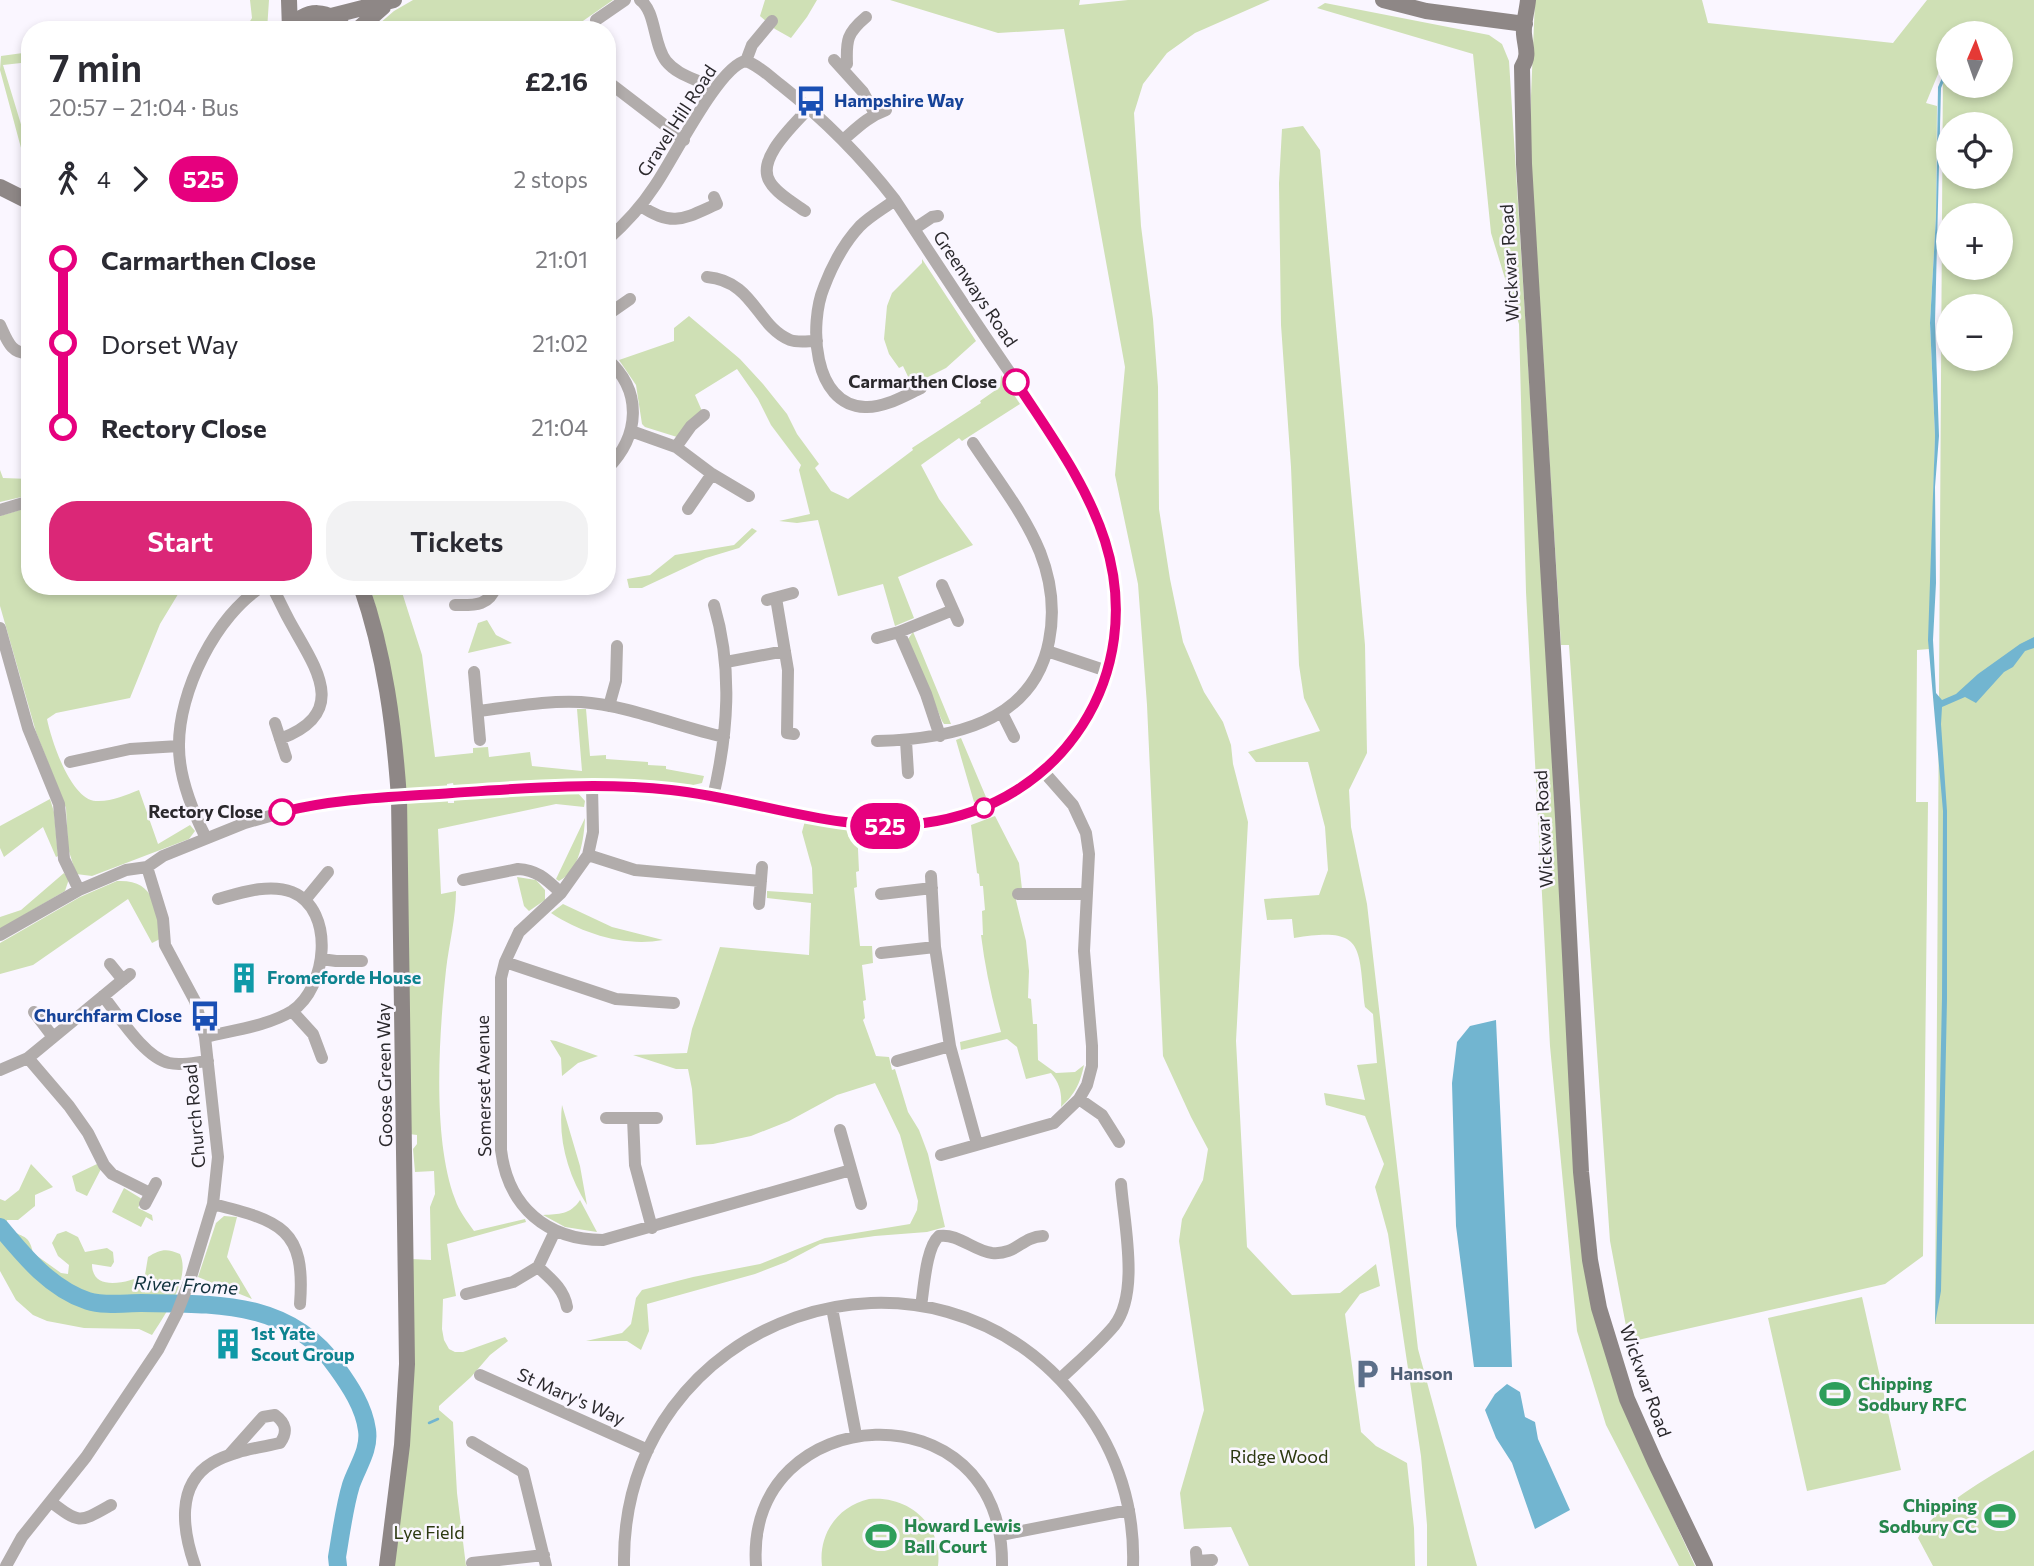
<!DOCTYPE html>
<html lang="en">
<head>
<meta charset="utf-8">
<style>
	:root { --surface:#fff; --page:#f2f2f3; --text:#2b2b33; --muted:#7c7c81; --accent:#db2777 }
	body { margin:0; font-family:Commissioner,sans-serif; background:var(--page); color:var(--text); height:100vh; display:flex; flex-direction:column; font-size:26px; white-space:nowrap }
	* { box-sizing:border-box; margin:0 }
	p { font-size:23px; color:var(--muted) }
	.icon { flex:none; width:38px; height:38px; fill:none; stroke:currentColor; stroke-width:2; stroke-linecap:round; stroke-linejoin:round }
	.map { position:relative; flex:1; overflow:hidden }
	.panel { position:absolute; left:21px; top:21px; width:595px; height:574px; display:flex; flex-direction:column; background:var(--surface); border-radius:28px; box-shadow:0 4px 10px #0003 }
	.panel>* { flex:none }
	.badge { padding:0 14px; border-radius:23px; font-size:24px; line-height:46px }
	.needle { width:46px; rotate:2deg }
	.tools { position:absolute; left:1936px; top:21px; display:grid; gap:14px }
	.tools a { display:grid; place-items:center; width:77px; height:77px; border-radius:50%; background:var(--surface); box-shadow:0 4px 10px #0003; font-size:35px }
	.map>.badge { position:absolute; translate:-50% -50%; box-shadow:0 0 0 4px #fff }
	.legs { display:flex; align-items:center; gap:10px; height:77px; padding:0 28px; font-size:23px }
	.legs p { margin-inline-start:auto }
	.overview { display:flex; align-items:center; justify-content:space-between; height:119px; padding:0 28px }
	h1 { font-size:38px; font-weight:600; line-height:52px }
	.action { display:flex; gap:14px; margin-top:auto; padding:14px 28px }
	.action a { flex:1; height:80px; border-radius:28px; background:var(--accent); color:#fff; font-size:28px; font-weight:600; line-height:80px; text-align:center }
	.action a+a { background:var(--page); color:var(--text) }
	ul { padding:0 28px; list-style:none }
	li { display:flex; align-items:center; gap:24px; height:84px; font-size:26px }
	li i { display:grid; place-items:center; width:10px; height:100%; margin:0 9px; background:currentColor }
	li i::after { content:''; width:18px; height:18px; margin:-9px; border:5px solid; border-radius:50%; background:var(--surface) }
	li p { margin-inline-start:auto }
	li:first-child i { background:linear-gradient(#0000 50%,currentColor 0) }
	li:last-child i { background:linear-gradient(currentColor 50%,#0000 0) }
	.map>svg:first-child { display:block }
	.green { fill:#cfe0b5; fill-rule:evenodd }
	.water { fill:#72b5d0 }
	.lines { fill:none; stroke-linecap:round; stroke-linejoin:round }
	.stream { stroke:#72b5d0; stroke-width:2.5 }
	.river { stroke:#72b5d0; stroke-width:18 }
	.street { stroke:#b1acab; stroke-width:12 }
	.secondary { stroke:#8e8786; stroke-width:16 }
	.street-bridge { stroke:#b1acab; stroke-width:12 }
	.line-1-casing { stroke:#fff; stroke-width:16 }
	.line-1 { stroke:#e6007e; stroke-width:10 }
	.stop-1-dot { fill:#fff; stroke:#e6007e; stroke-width:3.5 }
	.labels { text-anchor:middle; stroke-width:5; stroke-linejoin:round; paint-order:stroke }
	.transit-label { font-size:18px; font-weight:bold; fill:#164399; stroke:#faf6ff; text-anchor:start }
	.street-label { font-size:18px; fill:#2b292d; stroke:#faf6ff }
	.stop-label { font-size:18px; font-weight:bold; fill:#2b292d; stroke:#faf6ff; text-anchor:end }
	.culture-label { font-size:18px; font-weight:bold; fill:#0d838f; stroke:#faf6ff; text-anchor:start }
	.service-label { font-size:18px; font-weight:bold; fill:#4e5e75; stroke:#faf6ff; text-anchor:start }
	.leisure-label { font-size:18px; font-weight:bold; fill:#27864d; stroke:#faf6ff; text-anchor:start }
	.park-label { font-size:18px; fill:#2c3910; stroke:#faf6ff }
	.water-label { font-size:19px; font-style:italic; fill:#11323d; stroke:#faf6ff }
</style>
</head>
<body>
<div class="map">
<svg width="2034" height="1566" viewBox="0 0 2034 1566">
	<rect width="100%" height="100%" fill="#faf6ff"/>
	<!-- green -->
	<path class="green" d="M250,0H269L267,30H216L247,26L252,18Z
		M413,0H613L570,30H372L394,11Z
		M765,0H817L807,17L791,38L775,29L760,16Z
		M890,0H1080L1079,5L1128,0H1270L1195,33L1167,53L1143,84L1134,113L1141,226L1153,319L1158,387L1159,509L1170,579L1183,642L1204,692L1223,722L1231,745L1233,764L1248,822L1236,1041L1247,1247L1292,1295L1340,1293L1376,1264L1380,1286L1360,1294L1345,1314L1361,1432L1376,1446L1407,1463L1414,1528L1415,1566H1249L1231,1527L1184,1529L1180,1493L1204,1410L1179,1241L1182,1219L1203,1180L1208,1149L1191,1117L1163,1056L1147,705L1138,584L1115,475L1125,367L1064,29L998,33Z
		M1535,0H1702L1708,23L1893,43L1927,0H2034V1324H1935L1943,62L1926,103L1937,106L1936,216L1930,323L1935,436L1929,649L1917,650L1916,802H1928L1923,1256L1885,1284L1629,1342L1610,1241L1569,645H1561L1531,163V96ZM1948,33H2000V86H1948ZM1948,124H2000V177H1948ZM1948,215H2000V268H1948ZM1948,306H2000V359H1948Z
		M1325,3L1489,35L1502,44L1509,61L1546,646L1592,1309L1620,1401L1695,1566H1679L1606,1425L1577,1331L1550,1046L1526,592L1519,324L1491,233L1473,54L1317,8Z
		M30,52V62L3,65L30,154V167L24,159L0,70L1,56Z
		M1303,126L1320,150L1365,645L1367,753L1349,790L1351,827L1367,904L1418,1349L1477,1566H1427V1525L1421,1456L1388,1234L1375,1187L1384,1164L1365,1116L1326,1105L1324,1093L1365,1100L1357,1065L1377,1063L1373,1014L1365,1007C1358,947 1366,926 1294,938L1292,919L1267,920L1264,899L1319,895L1328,870L1325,827L1308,762H1256L1248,752L1320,731L1304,698L1299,665L1291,467L1281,325L1279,183L1282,129Z
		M922,259L976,341L946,368L912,385L903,366L899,368L889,354L884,339L887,306L892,293L922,263Z
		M689,316L740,359L763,384L787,414L797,434L819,464L815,468L831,491L848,499L913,450L912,448L981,403L980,401L1000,387L1001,375L1020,404L962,441L959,438L921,465L939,499L973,545L898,577L914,618L895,626L883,584L838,596L818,520L797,523L779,521L810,514L799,470L801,465L771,425L758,399L737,369L695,395L702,411L677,437L645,427L642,424L636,385L619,360L674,341V328Z
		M0,470L3,478L30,479V495L0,502Z
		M30,507V586H183L160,624L130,698L56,713L47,719C51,740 71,800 96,801C111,802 126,795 139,790L158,844L190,825L195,831L189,839L92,876L76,874L68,848L66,808L36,732L0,606V516Z
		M752,528L757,531L739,548L706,558L642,588H629L627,579L650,575L675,555L734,545Z
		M370,586H400L422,655L435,757L473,753V748L488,747L489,757L530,752L532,766L582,771L577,709H586L590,756L606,755V759L648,762V765L666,766V769L704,776L702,783L693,785L602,779L454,787L453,783L447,784L448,803H454V798L573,791L577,792L585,801L584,807L556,804L438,829L441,894L456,891C456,918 449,944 446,970C439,1035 432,1138 455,1199C459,1211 467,1221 474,1231L525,1219L526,1222L447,1244L456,1296L443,1299L442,1329L444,1340L449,1349L455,1352H463L505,1337L508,1341L490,1355L471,1377L439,1406V1410L453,1422L457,1493L466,1566H394L411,1259L431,1260L430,1207L435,1194L434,1171L415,1172L413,1149L417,1144V1135L409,1134L391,677L385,642Z
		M487,620L496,635L512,643L468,653L478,623Z
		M913,632L914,634L951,724H944L942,721L908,639Z
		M961,738L986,797L974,802L956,740Z
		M50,799L54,812L58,856L56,857L43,827L4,857L0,848V826Z
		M995,816L1019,863L1022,889L1014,892L1026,941L1029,971L1028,998L1031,999L1033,1024H1037L1038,1060L1056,1073L1075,1072L1084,1065C1080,1084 1075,1094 1061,1107C1062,1093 1060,1084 1051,1073L1026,1079L1017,1047L1007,1039L961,1050L960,1042L1001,1032C992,999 985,968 981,935H983L982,911L985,910L983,886H980L979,874L977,873L971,825Z
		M585,818C584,838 580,871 559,881L556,879Z
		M805,821L857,828L859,871L856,872L857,887L854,888L860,946H872L873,963L862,965L866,1000L863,1001L865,1018L863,1020L876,1056L889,1057L892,1070L895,1069L908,1112L919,1130L928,1154L945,1227L927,1232L875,1236L820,1244L786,1262L755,1274L647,1304L649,1331L641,1350L627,1341H586L622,1333L631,1324L636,1298L642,1290L693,1277L760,1264L825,1238L910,1224L917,1210L918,1201L900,1135L875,1083L837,1095L789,1121L751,1136L713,1144L696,1145L692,1089L688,1069H676L633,1055L687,1053L692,1029L720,947L809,955L811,903L767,898V891L813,894L812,868L802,832Z
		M64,873L69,879L65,891L0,929V917L21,910Z
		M517,877L536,880L545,890V900L529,911L524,906Z
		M117,881C155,879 157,908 160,939L152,943L128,899L33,965L0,974V943L80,897Z
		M563,904L612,927L663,940C625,947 583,934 551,913Z
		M550,1040L556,1041L598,1056L578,1063L562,1076L561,1058Z
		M562,1105L580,1166L587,1205C568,1175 558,1140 562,1105Z
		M31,1164L53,1187L35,1195V1206L18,1220H7L6,1226C19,1239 29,1231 33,1253L61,1273L68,1274L69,1265L58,1256L52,1243L57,1234L66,1231L78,1237L85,1252L107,1248L113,1252L114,1262L111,1267L92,1264C92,1293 129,1282 145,1275L148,1257C160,1249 167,1248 180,1254C191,1278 165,1315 152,1335L139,1329L84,1328L47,1321L33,1315L16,1300L0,1271V1199L5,1201L19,1190Z
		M97,1164L101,1169L87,1196L76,1191L72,1176Z
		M124,1188L142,1199L138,1208L152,1215L153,1221L146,1217L141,1227L112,1212Z
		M580,1200L597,1232L565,1227L543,1215C559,1214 570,1215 580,1200Z
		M224,1216L237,1217L227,1257L252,1299L198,1277L216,1223Z
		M1862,1297L1901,1470L1807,1491L1768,1318Z
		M2034,1450V1566H1933L1918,1538C1935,1504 2001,1471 2034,1450Z
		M869,1499C909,1495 943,1525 938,1566H822C818,1534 838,1506 869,1499Z"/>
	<!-- water -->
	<path class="water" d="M1948,64V72L1941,88L1935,322L1939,436L1935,487L1936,583L1933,640L1936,693L1942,700L1956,694L1978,674L2020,644L2034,637V648L2025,651L2013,667L2004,672L1976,703L1965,697L1942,707L1941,724L1947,811V999L1941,1291L1935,1324L1942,998L1943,811L1928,640L1935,436L1930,323L1936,216L1938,87Z
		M1496,1020L1512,1367H1474L1456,1226L1452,1083L1457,1042L1470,1026Z
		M1507,1384L1520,1392L1525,1417L1535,1422L1538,1439L1570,1510L1535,1529L1512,1463L1496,1438L1485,1410L1495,1394Z"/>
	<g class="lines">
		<!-- stream -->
		<path class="stream" d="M429,1423L438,1419"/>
		<!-- river -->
		<path class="river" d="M0,1227C24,1256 51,1289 88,1301C103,1306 125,1303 141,1303C215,1304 290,1300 337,1368C350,1386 364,1407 367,1430C370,1450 357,1467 351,1485C344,1508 341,1534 337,1557L338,1566"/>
		<!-- street -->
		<path class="street" d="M640,0C656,11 653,44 666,61C678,76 698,79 714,89
			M596,20L625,0
			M834,60L863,92L875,114
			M746,61L752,45L772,21
			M847,64C846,40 847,33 866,17
			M607,81L684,140
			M844,139C858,127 869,116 886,110
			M895,200C883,209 870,216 860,226C845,242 832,266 824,287C809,323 812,405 865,407C884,408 904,396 921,388
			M641,206C673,228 685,218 717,204L714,197
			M805,211C794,203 777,194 770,182C755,159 795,124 810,107
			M914,229L932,217L938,216
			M607,240C625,224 641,207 654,187C672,162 719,65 746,61
			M707,277C754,281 757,327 790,340C798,343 808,341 817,341
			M607,315L630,299
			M0,325C7,340 11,355 30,353
			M607,359C643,391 640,436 607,469
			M631,431L676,447L712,474L749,496
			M676,447L691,426L704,415
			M688,509L712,474
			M0,510L30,501
			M942,585L958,621
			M272,586C278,598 283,609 289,620C314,666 352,712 280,739
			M776,598L788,670L787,733L794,734
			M767,600L793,593
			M455,605C473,605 489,607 496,586
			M0,628L28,728L59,804L64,859L79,890
			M899,632L926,694L940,736
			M877,638L899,632L953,610
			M1047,651L1107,671
			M726,662L785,651
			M474,672L480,740
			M609,706L616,681L617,646
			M478,711C512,707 547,700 581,702C627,705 679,727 724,737
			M1002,713L1014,737
			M275,723L286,757
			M877,741C949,739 1033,724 1049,641C1055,611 1051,580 1040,552C1024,513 996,478 973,443
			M906,741L908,773
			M70,762L130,749L179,746
			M592,787L593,832L588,855L561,893L519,932L505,962L501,978V1150C508,1207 547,1240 603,1240L851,1170
			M454,793C527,788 603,781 675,791C752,801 828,830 906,825C969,821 1019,796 1062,752C1086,727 1101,697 1109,663C1139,548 1061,448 1000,358C964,306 930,253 895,200C861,156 825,120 782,86C770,77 760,66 746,61
			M713,797C728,733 733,669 714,605
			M206,838C192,810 179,778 179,747C178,692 216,615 263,586
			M588,855L635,870L761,881
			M931,876L935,947L950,1046L977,1144
			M463,880L518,869C538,870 547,880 561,893
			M881,894L932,888
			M1018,894H1086
			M305,900L328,872
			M759,904L762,867
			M0,935L79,890L126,870L147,867L163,856L245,823L305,806L360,799
			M881,953L935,947
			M321,959L336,961H362
			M505,962L616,999L674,1003
			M110,964L123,980
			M103,996C119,1016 144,1057 169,1063C182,1066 196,1062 208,1061
			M292,1011L313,1034L322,1058
			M34,1012L53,1037
			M205,1037C233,1030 268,1026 292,1011C327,988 336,910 292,892C269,883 240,893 218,899
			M28,1058L69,1106L88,1133L104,1165L112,1174L150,1193
			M897,1061L950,1046
			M0,1070L28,1058L130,974
			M1079,1099L1102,1115L1119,1142
			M606,1118H657
			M633,1118L635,1165L652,1228
			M840,1130L861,1204
			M941,1155L1054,1123L1079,1099L1087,1085L1092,1066V1046L1084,951L1089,854L1086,833L1073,805L1043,771
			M145,1204L156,1183
			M213,1204C280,1221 306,1228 300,1304
			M538,1267C551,1279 564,1289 567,1307
			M466,1294L513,1282L538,1267L555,1231
			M921,1306C924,1288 926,1247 939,1236C958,1233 974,1251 992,1253C1017,1255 1021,1237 1043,1236
			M832,1308L856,1435
			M480,1375L648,1450
			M1060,1379C1078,1362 1098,1345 1114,1326C1140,1293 1124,1224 1121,1184
			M472,1442L523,1472L546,1566
			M51,1502C80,1524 79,1523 111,1505
			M1001,1535L1129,1510
			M1196,1552L1197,1566
			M1198,1561L1212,1560
			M472,1563L544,1555
			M6,1566L22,1537L86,1457L158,1350L177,1313L191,1277L213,1204L218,1157L205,1037L195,1001L165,945L163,919L147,867
			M195,1566C183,1532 175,1485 212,1463C232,1451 258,1448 280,1443C288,1432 286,1423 275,1415L263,1417L230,1454
			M624,1566C620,1316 933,1206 1083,1407C1118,1453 1135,1509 1133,1566
			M756,1566C744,1399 1005,1383 1002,1566"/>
		<!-- secondary -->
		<path class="secondary" d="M289,0L290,30
			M1383,0L1426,11L1525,24
			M1528,0C1527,11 1523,23 1524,34C1525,47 1530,55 1522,67L1524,164L1563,817L1581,1172L1590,1260L1599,1308L1627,1399L1655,1462L1705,1566
			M331,16L394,0
			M290,30C303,7 332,8 345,30
			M357,30L383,7
			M0,187L30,202
			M361,586C385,655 394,726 399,798L407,1364L402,1445L387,1566"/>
		<!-- street-bridge -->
		<path class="street-bridge" d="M360,799L454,793"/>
	</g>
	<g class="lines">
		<!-- line-1 casing -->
		<g class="line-1-casing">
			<path id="line-1" d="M282,812C338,798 395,797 452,793C524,788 598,782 671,790C756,799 838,834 924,823C1063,805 1147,674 1105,541C1086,482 1049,433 1016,382"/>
		</g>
		<!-- line-1 -->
		<use href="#line-1" class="line-1"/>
	</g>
	<!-- icons -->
	<defs>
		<g id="bus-bare" transform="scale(2.415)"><path d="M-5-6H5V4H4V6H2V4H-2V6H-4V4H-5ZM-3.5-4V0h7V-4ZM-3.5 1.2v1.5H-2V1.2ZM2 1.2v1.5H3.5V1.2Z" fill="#1a4fb4" stroke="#faf6ff" stroke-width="2.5" paint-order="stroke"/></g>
		<g id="building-bare" transform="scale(2.415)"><path d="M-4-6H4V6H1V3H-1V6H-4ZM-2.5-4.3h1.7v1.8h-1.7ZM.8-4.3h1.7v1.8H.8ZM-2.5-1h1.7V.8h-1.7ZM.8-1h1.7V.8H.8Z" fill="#0f9aa8" stroke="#faf6ff" stroke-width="2.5" paint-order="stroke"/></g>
		<g id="parking-bare" transform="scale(2.415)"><path d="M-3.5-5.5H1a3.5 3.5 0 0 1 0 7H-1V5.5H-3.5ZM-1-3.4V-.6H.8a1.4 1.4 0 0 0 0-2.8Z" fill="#5c6f8a" stroke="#faf6ff" stroke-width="2.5" paint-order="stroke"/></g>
		<g id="stadium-bare" transform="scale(2.415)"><path d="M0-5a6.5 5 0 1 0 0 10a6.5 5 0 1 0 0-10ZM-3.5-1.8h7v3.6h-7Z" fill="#2e9e5b" stroke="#faf6ff" stroke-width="2.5" paint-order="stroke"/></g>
	</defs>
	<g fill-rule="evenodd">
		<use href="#bus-bare" x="811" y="101"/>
		<use href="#building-bare" x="244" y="978"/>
		<use href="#bus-bare" x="205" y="1016"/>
		<use href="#building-bare" x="228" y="1344"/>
		<use href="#parking-bare" x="1367" y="1374"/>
		<use href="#stadium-bare" x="1835" y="1394"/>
		<use href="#stadium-bare" x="2000" y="1516"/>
		<use href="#stadium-bare" x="881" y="1536"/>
	</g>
	<!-- markers -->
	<g class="stop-1-dot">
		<circle cx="1016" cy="382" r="12"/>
		<circle cx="984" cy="808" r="9"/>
		<circle cx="282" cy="812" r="12"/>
	</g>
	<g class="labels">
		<!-- transit labels -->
		<g class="transit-label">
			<text x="834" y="107">Hampshire Way</text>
			<text x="182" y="1022" text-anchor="end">Churchfarm Close</text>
		</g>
		<!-- street labels -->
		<g class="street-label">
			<text transform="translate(677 121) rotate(-57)" y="6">Gravel Hill Road</text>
			<text transform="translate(1510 263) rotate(-93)" y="6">Wickwar Road</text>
			<text transform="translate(975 289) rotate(56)" y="6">Greenways Road</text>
			<text transform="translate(1544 829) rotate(-93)" y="6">Wickwar Road</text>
			<text transform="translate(385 1075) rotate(-91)" y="6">Goose Green Way</text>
			<text transform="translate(484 1086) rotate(-91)" y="6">Somerset Avenue</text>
			<text transform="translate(195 1116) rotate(-95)" y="6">Church Road</text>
			<text transform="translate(1645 1381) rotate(70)" y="6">Wickwar Road</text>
			<text transform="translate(571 1397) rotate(24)" y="6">St Mary's Way</text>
		</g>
		<!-- stop labels -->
		<g class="stop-label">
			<text x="997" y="388">Carmarthen Close</text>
			<text x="263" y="818">Rectory Close</text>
		</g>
		<!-- culture labels -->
		<g class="culture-label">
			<text x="267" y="984">Fromeforde House</text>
			<text x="251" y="1340">1st Yate<tspan x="251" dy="21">Scout Group</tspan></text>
		</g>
		<!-- service labels -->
		<g class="service-label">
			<text x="1390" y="1380">Hanson</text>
		</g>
		<!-- leisure labels -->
		<g class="leisure-label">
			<text x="1858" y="1390">Chipping<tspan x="1858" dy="21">Sodbury RFC</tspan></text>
			<text x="1977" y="1512" text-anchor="end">Chipping<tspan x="1977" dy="21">Sodbury CC</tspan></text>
			<text x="904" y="1532">Howard Lewis<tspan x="904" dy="21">Ball Court</tspan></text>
		</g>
		<!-- park labels -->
		<g class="park-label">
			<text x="1279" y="1463">Ridge Wood</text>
			<text x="429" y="1539">Lye Field</text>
		</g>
		<!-- water labels -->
		<g class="water-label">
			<text transform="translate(186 1285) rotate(3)" y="7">River Frome</text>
		</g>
	</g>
</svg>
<div class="tools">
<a><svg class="needle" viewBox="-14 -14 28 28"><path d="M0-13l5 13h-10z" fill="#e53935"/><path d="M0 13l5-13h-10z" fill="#7c7c81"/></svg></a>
<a><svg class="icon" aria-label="locate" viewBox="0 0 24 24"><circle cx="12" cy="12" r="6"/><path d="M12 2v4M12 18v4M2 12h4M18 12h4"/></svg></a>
<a>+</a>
<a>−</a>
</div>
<b class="badge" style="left:885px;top:826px;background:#e6007e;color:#fff">525</b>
<section class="panel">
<div class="overview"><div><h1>7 min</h1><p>20:57 – 21:04 · Bus</p></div><b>£2.16</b></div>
<div class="legs"><svg class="icon" aria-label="walk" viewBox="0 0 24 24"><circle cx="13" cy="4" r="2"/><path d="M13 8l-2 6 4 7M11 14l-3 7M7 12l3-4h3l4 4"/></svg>4<svg class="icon" aria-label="forward" viewBox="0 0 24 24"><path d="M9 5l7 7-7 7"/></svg><b class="badge" style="background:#e6007e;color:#fff">525</b><p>2 stops</p></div>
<ul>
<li><i style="color:#e6007e"></i><b>Carmarthen Close</b><p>21:01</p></li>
<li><i style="color:#e6007e"></i><span>Dorset Way</span><p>21:02</p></li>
<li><i style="color:#e6007e"></i><b>Rectory Close</b><p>21:04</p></li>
</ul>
<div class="action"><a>Start</a><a>Tickets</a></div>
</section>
</div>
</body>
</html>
